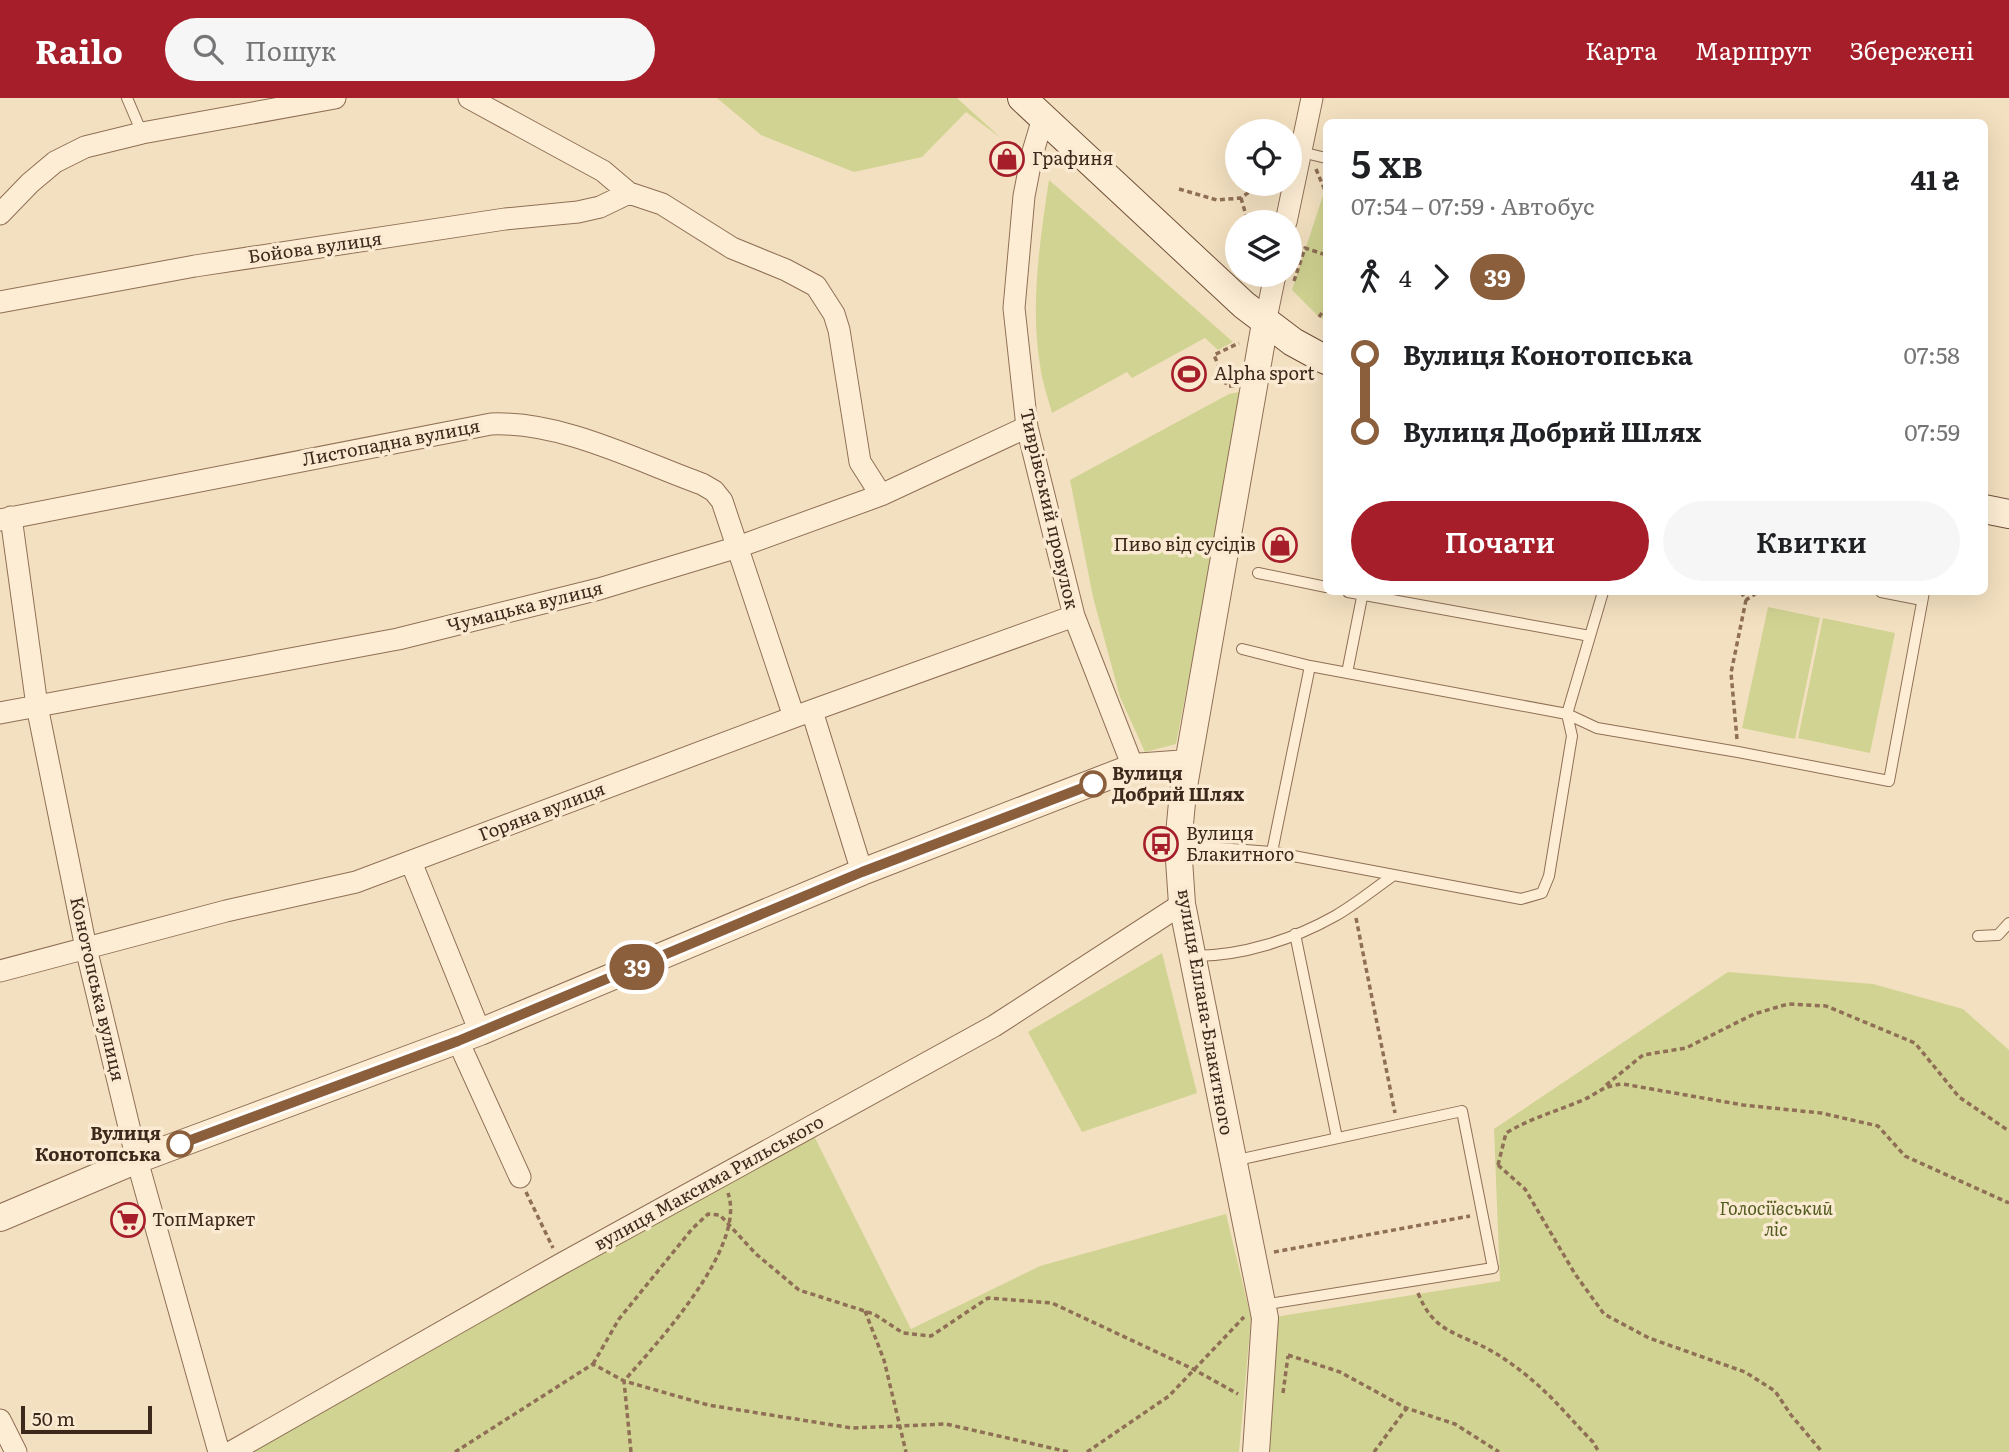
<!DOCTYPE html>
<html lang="uk">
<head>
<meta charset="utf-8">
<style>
	:root { --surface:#fff; --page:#f6f6f6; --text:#202124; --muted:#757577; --accent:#a51e2a }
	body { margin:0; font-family:Literata,serif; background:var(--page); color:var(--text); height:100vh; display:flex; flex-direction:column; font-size:26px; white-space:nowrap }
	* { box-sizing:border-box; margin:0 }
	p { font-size:23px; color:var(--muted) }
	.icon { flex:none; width:38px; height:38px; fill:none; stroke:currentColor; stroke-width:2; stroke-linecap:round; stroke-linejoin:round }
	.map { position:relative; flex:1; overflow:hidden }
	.panel { position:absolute; left:1323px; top:21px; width:665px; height:476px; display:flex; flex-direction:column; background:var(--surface); border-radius:10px; box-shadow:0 7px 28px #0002 }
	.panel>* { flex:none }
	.badge { padding:0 14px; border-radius:23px; font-size:24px; line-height:46px }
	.tools { position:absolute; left:1225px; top:21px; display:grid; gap:14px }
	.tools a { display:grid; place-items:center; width:77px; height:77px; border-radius:50%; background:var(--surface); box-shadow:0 7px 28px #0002; font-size:35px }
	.scale { position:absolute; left:21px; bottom:18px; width:131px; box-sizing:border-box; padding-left:7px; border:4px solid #3d291c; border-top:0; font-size:19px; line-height:24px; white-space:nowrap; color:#3d291c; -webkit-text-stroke:5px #faead1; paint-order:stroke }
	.map>.badge { position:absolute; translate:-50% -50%; box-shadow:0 0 0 4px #fff }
	.legs { display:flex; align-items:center; gap:10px; height:77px; padding:0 28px; font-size:23px }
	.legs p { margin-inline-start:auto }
	.head { display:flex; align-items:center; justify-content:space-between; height:119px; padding:0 28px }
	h1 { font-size:38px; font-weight:600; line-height:52px }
	.button { display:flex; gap:14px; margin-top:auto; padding:14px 28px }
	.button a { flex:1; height:80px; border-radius:42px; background:var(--accent); color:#fff; font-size:28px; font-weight:600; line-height:80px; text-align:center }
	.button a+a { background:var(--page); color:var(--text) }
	ul { padding:0 28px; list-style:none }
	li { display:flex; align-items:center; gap:24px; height:77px; font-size:26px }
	li i { display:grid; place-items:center; width:10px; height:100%; margin:0 9px; background:currentColor }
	li i::after { content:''; width:18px; height:18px; margin:-9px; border:5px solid; border-radius:50%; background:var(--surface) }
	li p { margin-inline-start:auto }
	li:first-child i { background:linear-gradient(#0000 50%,currentColor 0) }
	li:last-child i { background:linear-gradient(currentColor 50%,#0000 0) }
	header { display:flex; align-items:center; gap:42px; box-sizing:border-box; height:98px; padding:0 35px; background:var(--accent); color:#fff }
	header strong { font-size:33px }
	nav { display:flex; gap:38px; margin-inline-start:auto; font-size:24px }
	.search { width:490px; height:63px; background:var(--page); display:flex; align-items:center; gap:18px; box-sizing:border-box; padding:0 24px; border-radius:38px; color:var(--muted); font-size:26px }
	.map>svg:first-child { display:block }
	.green { fill:#d1d392 }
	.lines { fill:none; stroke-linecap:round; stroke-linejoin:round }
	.service-casing { stroke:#8f6f55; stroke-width:12 }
	.minor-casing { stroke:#8f6f55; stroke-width:23 }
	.tertiary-casing { stroke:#8f6f55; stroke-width:28 }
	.secondary-casing { stroke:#715039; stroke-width:30 }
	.path { stroke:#8f6f55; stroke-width:3.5; stroke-dasharray:5 3.5; stroke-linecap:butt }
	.service { stroke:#fdedd4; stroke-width:10 }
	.minor { stroke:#fdedd4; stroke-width:21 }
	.tertiary { stroke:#fdedd4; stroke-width:26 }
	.secondary { stroke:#fdedd4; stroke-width:28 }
	.line-1-casing { stroke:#fff; stroke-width:16 }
	.line-1 { stroke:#8b5e3c; stroke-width:10 }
	.stop-1-dot { fill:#fff; stroke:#8b5e3c; stroke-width:3.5 }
	.labels { text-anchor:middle; stroke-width:7; stroke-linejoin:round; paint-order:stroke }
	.poi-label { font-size:18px; fill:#3d291c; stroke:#faead1; text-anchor:start }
	.street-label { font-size:18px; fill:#3d291c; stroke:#faead1 }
	.stop-label { font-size:18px; font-weight:bold; fill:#3d291c; stroke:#faead1; text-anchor:start }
	.park-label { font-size:18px; font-style:italic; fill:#525c20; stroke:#faead1 }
</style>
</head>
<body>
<header>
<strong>Railo</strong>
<div class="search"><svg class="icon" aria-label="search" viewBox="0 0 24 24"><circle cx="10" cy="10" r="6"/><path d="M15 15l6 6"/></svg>Пошук</div>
<nav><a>Карта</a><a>Маршрут</a><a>Збережені</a></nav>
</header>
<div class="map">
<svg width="2009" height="1354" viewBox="0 0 2009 1354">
	<rect width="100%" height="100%" fill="#f3e0c0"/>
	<!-- green -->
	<path class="green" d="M717,0H957L1001,40L966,14L922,59L854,74L761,37Z
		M1049,82L1233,244L1218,252L1205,240L1132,280L1127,274L1052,315C1048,300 1042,283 1040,267C1030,206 1040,143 1049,82Z
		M1325,91H1326V222L1319,219L1292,192Z
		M1244,293L1176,646L1145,654L1120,599L1093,499L1070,382L1229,296Z
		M1768,509L1820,520L1795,641L1742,630Z
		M1823,520L1895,535L1870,655L1798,640Z
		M1162,855L1197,995L1082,1034L1028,934Z
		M1728,874L1873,886L1963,911L2009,952V1354H1260L1269,1220L1500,1183L1494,1031Z
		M813,1036L911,1231L1040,1168L1226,1116L1251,1220L1239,1354H242Z"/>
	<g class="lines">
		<!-- service casing -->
		<g class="service-casing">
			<path id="service" d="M127,0L142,35
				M1301,54L1326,60
				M1258,475L1326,489
				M1348,494L1590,538
				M1881,494L1922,502
				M1242,551L1310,568L1567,616L1597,630L1738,654L1889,683L1924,494
				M1347,575L1363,494
				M1178,747L1272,754L1521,801L1542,795L1549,778L1572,638L1567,616L1603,494
				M1272,754L1310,568
				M1295,836L1337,1040
				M1978,838L1998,837L2009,825
				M1194,858C1243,858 1294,841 1335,818C1356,806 1375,790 1394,777
				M1233,1063L1462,1013L1493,1170L1262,1207"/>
		</g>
		<!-- minor casing -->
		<g class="minor-casing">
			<path id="minor" d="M469,0L603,73L629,95L662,106L732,150L786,172L816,188L834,216L839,232L860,364L881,397
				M1043,20L1032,57L1024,98L1014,210L1027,329L1074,518L1133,669
				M0,116L30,85L55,64L85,49L142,35L335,0
				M1286,124L1312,0
				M0,204L195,168L505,121L578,114L600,109L629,95
				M1265,225L1275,177
				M11,419L37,608L86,850L137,1062L219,1354
				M0,422L491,326C561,323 636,362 702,386L714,393L722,403L794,619
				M812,613L862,774
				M0,615L398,541L599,491L738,449L881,397L1027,329
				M411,764L480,934
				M0,873L226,813L356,784L794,619L1074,518
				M458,943L520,1079
				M0,1322L16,1354
				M231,1354L561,1166L994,928L1182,806"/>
		</g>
		<!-- tertiary casing -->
		<g class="tertiary-casing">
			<path id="tertiary" d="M0,1120L137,1062L480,934L862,774L1133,669L1188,665
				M1256,1354L1265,1220L1182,806L1178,747L1183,694L1265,225"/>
		</g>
		<!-- secondary casing -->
		<g class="secondary-casing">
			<path id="secondary" d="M1022,0L1244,207L1293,244L1326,262
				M1984,411L2009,416"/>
		</g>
		<!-- path -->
		<path class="path" d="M1316,71L1326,95
			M1179,91L1217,102L1241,100L1260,86
			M1241,100L1248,124
			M1294,183L1305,150L1326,157
			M1319,219L1326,209
			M1234,288H1227L1214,257L1239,245
			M1741,494L1746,502L1758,494
			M1737,641L1731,575L1746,502
			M1356,820L1395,1015
			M1606,987L1643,957L1686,950L1754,916L1788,906L1826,908L1915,945L1959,999L2009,1033
			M1498,1067L1506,1035C1531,1020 1557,1013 1583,1002C1601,994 1601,988 1623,986L1743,1007L1821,1015L1878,1028L1905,1058L2009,1105
			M1498,1067L1525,1091L1575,1176L1604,1216L1649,1240L1745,1274L1775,1293L1791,1317L1822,1354
			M526,1094L553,1150
			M1274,1154L1470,1118
			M1418,1195C1432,1230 1450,1233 1482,1248C1499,1256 1518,1270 1532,1282C1554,1300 1573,1324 1593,1344L1599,1354
			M865,1213L884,1262L906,1354
			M1288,1257L1340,1274L1406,1310L1455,1326L1499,1354
			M593,1266L619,1221L692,1131L708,1116L720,1117L756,1156L799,1192L874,1216L903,1235L931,1238L988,1200L1052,1205L1193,1271L1238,1296
			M1283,1295L1288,1258
			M455,1354L593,1266L624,1283C657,1245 747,1149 728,1095
			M631,1354L624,1283L708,1307L852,1330L946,1326L1069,1354
			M1087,1354L1169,1298L1244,1219
			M1374,1354L1406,1311"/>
		<!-- service -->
		<use href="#service" class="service"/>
		<!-- minor -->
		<use href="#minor" class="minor"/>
		<!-- tertiary -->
		<use href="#tertiary" class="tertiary"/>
		<!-- secondary -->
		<use href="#secondary" class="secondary"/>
	</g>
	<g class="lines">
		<!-- line-1 casing -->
		<g class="line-1-casing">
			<path id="line-1" d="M180,1046L458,943L862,774L1093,686"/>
		</g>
		<!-- line-1 -->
		<use href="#line-1" class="line-1"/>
	</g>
	<!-- icons -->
	<defs>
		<g id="shop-ring" transform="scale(1.75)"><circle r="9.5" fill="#faead1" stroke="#a51e2a" stroke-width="1.5"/><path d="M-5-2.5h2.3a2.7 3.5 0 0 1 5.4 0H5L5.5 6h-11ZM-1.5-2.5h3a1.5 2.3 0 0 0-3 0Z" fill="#a51e2a"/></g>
		<g id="stadium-ring" transform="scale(1.75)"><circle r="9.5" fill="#faead1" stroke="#a51e2a" stroke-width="1.5"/><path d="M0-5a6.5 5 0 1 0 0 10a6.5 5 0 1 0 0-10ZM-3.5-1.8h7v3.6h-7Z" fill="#a51e2a"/></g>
		<g id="bus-ring" transform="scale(1.75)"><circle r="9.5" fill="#faead1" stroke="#a51e2a" stroke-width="1.5"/><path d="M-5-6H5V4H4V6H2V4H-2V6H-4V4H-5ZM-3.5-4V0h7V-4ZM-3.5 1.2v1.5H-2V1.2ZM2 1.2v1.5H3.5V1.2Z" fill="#a51e2a"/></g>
		<g id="supermarket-ring" transform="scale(1.75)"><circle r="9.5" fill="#faead1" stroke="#a51e2a" stroke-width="1.5"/><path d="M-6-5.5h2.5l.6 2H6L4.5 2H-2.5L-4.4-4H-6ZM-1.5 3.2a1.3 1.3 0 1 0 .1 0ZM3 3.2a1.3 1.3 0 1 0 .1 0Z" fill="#a51e2a"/></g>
	</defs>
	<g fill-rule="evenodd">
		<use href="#shop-ring" x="1007" y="61"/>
		<use href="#stadium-ring" x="1189" y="276"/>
		<use href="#shop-ring" x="1280" y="447"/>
		<use href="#bus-ring" x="1161" y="746"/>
		<use href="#supermarket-ring" x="128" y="1122"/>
	</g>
	<!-- markers -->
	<g class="stop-1-dot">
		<circle cx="1093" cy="686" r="12"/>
		<circle cx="180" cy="1046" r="12"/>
	</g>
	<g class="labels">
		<!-- poi labels -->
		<g class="poi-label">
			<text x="1032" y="67">Графиня</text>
			<text x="1214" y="282">Alpha sport</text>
			<text x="1256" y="453" text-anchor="end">Пиво від сусідів</text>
			<text x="1186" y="742">Вулиця<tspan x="1186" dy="21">Блакитного</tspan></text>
			<text x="152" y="1128">ТопМаркет</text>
		</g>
		<!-- street labels -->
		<g class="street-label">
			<text transform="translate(315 150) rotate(-8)" y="6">Бойова вулиця</text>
			<text transform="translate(391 345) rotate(-11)" y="6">Листопадна вулиця</text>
			<text transform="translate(1049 411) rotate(77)" y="6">Тиврівський провулок</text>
			<text transform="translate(525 509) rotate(-14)" y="6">Чумацька вулиця</text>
			<text transform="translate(542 714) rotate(-21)" y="6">Горяна вулиця</text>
			<text transform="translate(97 891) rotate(77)" y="6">Конотопська вулиця</text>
			<text transform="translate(1205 914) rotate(80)" y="6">вулиця Еллана-Блакитного</text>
			<text transform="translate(709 1085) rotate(-29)" y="6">вулиця Максима Рильського</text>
		</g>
		<!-- stop labels -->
		<g class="stop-label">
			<text x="1112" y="682">Вулиця<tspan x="1112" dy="21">Добрий Шлях</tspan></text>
			<text x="161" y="1042" text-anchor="end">Вулиця<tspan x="161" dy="21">Конотопська</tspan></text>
		</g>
		<!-- park labels -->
		<g class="park-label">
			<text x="1776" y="1117">Голосіївський<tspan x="1776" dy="21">ліс</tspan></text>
		</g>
	</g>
</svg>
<div class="tools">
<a><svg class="icon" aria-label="locate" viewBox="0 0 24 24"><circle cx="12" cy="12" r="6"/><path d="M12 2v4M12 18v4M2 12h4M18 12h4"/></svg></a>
<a><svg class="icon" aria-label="layers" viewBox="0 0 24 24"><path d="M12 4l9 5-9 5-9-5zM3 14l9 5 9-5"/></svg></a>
</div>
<div class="scale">50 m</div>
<b class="badge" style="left:637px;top:869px;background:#8b5e3c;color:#fff">39</b>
<section class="panel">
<div class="head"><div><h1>5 хв</h1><p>07:54 – 07:59 · Автобус</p></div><b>41 ₴</b></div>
<div class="legs"><svg class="icon" aria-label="walk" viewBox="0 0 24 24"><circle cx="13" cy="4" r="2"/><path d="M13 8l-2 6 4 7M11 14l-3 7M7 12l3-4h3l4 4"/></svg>4<svg class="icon" aria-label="forward" viewBox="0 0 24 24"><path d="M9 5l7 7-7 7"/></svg><b class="badge" style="background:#8b5e3c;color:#fff">39</b></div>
<ul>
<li><i style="color:#8b5e3c"></i><b>Вулиця Конотопська</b><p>07:58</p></li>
<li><i style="color:#8b5e3c"></i><b>Вулиця Добрий Шлях</b><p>07:59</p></li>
</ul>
<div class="button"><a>Почати</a><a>Квитки</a></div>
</section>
</div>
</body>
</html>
